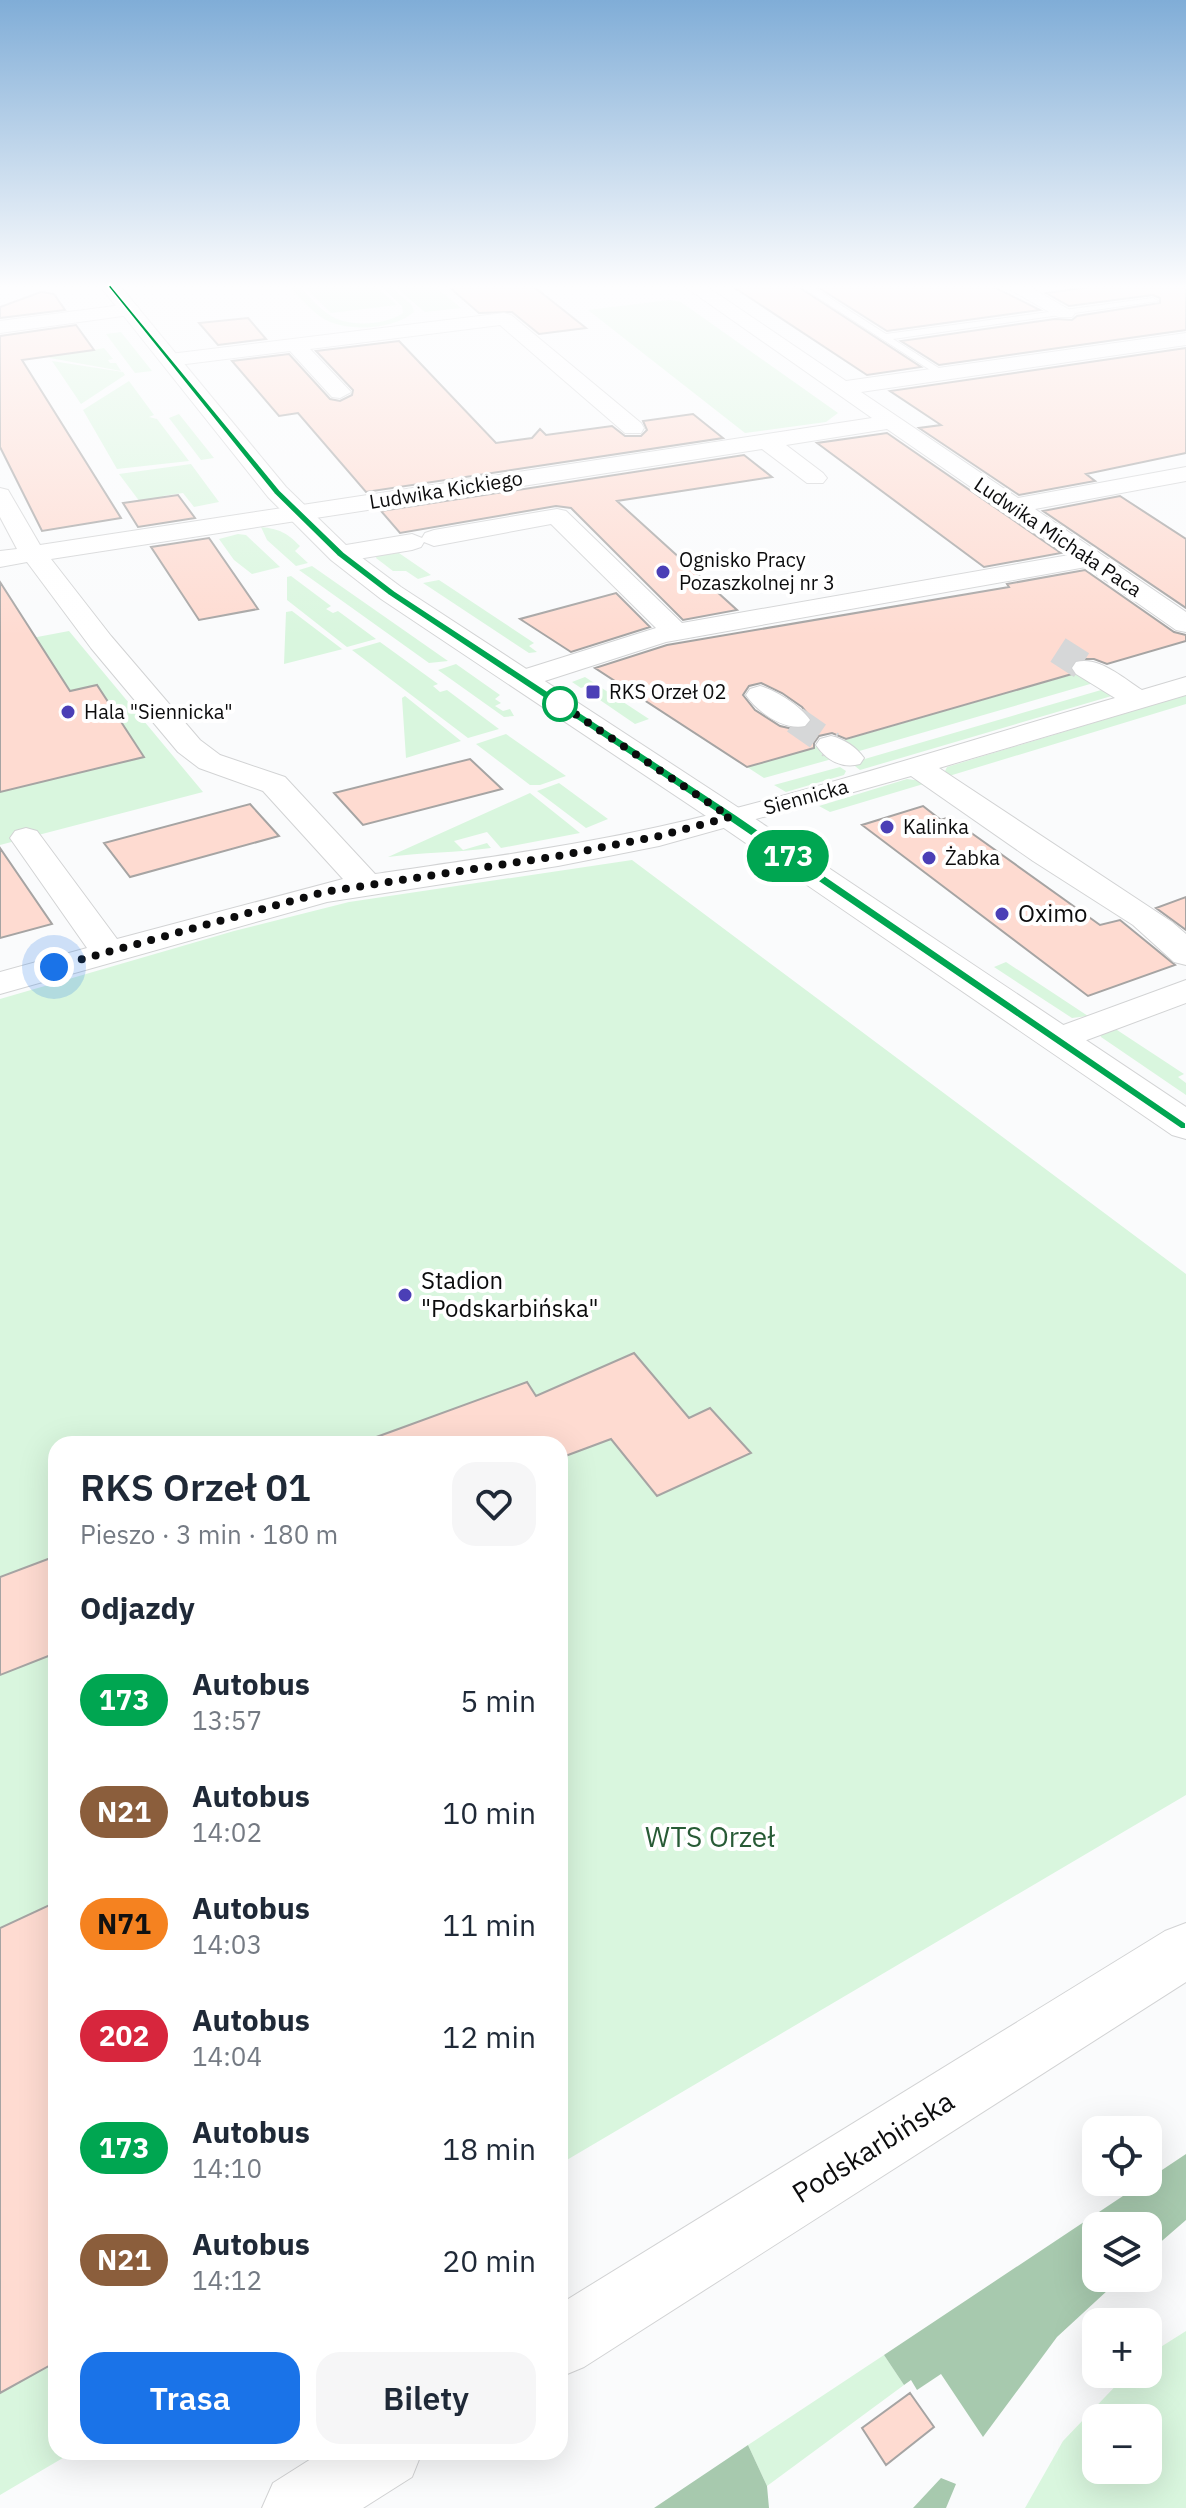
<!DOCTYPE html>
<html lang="pl">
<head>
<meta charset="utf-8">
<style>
	:root { --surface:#fff; --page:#f6f6f7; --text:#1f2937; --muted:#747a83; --accent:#1a73e8 }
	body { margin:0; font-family:"IBM Plex Sans",sans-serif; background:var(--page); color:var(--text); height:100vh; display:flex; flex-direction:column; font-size:30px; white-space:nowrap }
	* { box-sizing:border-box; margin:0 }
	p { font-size:26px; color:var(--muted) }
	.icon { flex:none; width:44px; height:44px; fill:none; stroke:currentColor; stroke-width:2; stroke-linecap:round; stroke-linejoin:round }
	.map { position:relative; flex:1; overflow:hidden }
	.side { position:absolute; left:48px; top:1436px; width:520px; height:1024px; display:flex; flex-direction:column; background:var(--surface); border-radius:24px; box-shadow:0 8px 32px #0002 }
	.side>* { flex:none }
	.badge { padding:0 16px; border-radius:26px; font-size:28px; line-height:52px }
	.fabs { position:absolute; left:1082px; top:2116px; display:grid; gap:16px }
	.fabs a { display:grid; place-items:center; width:80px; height:80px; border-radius:16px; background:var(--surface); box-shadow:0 8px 32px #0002; font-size:40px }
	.you { position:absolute; width:40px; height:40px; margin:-20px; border:6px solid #fff; border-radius:50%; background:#1a73e8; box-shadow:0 0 0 12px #1a73e833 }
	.map>.badge { position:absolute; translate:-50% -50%; box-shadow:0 0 0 4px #fff }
	h2 { padding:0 32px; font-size:30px; line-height:72px }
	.round { display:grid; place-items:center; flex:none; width:84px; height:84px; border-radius:24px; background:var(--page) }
	.summary { display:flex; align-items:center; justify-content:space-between; height:136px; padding:0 32px }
	h1 { font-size:38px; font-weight:600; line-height:60px }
	.cta { display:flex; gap:16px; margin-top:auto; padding:16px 32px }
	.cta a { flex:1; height:92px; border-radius:24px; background:var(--accent); color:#fff; font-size:32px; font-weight:600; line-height:92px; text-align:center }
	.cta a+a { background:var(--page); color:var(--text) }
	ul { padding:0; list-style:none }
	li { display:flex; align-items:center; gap:24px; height:112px; padding:0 32px }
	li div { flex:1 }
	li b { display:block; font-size:30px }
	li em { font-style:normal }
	li .badge { min-width:88px; font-weight:700; text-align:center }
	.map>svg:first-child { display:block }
	.green { fill:#d9f6de; fill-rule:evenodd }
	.forest { fill:#a7c9ae }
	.building { fill:#fedbd1; stroke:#a6a4a3; stroke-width:2; fill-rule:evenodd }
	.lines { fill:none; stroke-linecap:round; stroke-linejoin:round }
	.street-tunnel { stroke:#d6d7d8; stroke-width:28; stroke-dasharray:28 14; stroke-linecap:butt }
	.lane-casing { stroke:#d2d3d4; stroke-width:2 }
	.street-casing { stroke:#d2d3d4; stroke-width:2 }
	.secondary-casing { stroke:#d2d3d4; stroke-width:2 }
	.lane { fill:#fff; fill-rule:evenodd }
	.street { fill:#fff; fill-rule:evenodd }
	.secondary { fill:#fff; fill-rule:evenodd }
	.line { fill:#00a651; stroke:#fff; stroke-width:2 }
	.walk { stroke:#0c0c0d; stroke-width:8; stroke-dasharray:0 14.4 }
	.poi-dot { fill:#4b3fb6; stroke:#fff; stroke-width:3 }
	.stop-dot { fill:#fff; stroke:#00a651; stroke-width:4 }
	.labels { text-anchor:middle; stroke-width:8; stroke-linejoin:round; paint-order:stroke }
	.far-street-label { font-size:20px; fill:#0c0c0d; stroke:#fff }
	.far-poi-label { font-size:20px; fill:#0c0c0d; stroke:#fff; text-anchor:start }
	.poi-label { font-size:24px; fill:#0c0c0d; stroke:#fff; text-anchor:start }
	.near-park-label { font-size:28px; fill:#285b36; stroke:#fff }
	.near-street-label { font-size:28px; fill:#0c0c0d; stroke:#fff }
</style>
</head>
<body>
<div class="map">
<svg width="1186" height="2508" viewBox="0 0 1186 2508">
	<rect width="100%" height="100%" fill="#fafbfc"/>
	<!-- green -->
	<path class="green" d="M288,286H299C309,296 320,310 333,317C351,327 386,325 403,313L402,306L380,286H390L412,305L414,312C394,330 343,333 321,317C309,309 299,296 288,286Z
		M303,286H376L397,305L331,313Z
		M394,286H434L461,308L425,312Z
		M669,300L681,302L838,413L826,422L745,433L588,310Z
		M121,332L152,371L135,373L106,334Z
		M73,348L76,353L104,348L113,359L108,360L110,363H116L121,371L50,358L44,350Z
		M52,361L123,372L125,375L81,404Z
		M129,381L154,415L149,417L157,419L189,461L117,469L83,410Z
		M179,414L214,458L201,460L169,418Z
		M191,464L219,502L194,507L183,493L163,496L173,511L140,502L119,474Z
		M261,527C280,529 287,533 300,546L295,551L308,563L296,566L267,540Z
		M238,534L246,535L280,567L252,574L234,560L219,539Z
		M396,551L431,575L418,579L406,571H393L376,558L377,555Z
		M312,566L448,661L429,663L299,570Z
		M291,576L331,606L326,609L333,613L338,611L376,639L347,647L287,600V577Z
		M439,580L534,643L529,646L537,652L529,653L423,583Z
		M292,611L342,649H343L284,664L286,612Z
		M69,631L203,792L0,845V644Z
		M380,642L438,684L433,686L440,692L447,690L499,729L468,738L352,650Z
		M456,664L500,695L495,699L501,703L495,706L503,711L510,709L514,716L504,717L438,670Z
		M1081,672L1097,682L849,754L834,743Z
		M585,677L649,719L635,724L597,698L602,695L589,685L581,688L572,682Z
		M1108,688L1115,695L860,770L851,763Z
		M1186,695V704L949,776L945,771L947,767Z
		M405,696L461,741L406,758L402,698Z
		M506,734L566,776L540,785H530L476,744Z
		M815,746L832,759L764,778L747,767Z
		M840,767L846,771L844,775L786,792L774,785Z
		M907,779L930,782L830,812L819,806Z
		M559,783L608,819L586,828L537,791Z
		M530,793L580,833L501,848L487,832L454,841L463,850L487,843L491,848C456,853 423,852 388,857Z
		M632,860L1186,1274V1795L560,2164V1444H56V2452H73L0,2495V999L234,931L349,902Z
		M1006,962L1088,1016L1072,1018L994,967Z
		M1114,1028L1184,1074L1178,1077L1186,1083V1095L1101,1037L1099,1033Z
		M1186,2331V2508H1025L1063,2441L1127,2374H1148V2355ZM1148,2418V2470H1096V2418Z
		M884,2355L904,2385L767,2486L748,2445Z"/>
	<!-- forest -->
	<path class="forest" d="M1186,2154V2220L1148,2253V2226H1096V2278H1121L1057,2337L983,2437L941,2374L917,2390L911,2380L904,2385L884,2355Z
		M748,2445L767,2486L769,2508H654Z
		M941,2478L956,2484L946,2508H913Z"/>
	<!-- building -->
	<path class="building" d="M448,286H533L586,328L539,334L512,312L479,313Z
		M732,286H797L921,367L867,375Z
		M816,286H992L1040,310L887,331Z
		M1098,286H1186V330L939,365L901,341L1055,319L1072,320L1077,316L1160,303V298L1153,295L1069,306L1046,293Z
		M41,292L54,294L65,310L0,318V307Z
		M248,318L266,339L218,345L199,323Z
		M76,325L94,350L22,360L121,518L42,531L0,447V336Z
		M399,341L496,443L532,438L540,429L546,435L612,426L625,436H641L647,430L643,421L693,414L723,438L366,492L298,413L279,416L232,361L289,354L330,399L340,401L352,395L353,390L316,351Z
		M1186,348V453L1086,474L1095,481L1019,495L919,428L941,425L890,391Z
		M887,433L1061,553L984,567L817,443Z
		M744,455L772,477L617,501L737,610L683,620L571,508L556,506L400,533L381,511Z
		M178,495L195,518L138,527L123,503Z
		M1120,496L1186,539V608L1043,511Z
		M209,538L258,609L199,620L151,547Z
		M1085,570L1174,632L1186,635V641L1107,664L1094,659H1076L1070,666L1072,674L846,739L832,733L819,736L814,743V748L747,767L595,668L667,645L1009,587L1007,584ZM761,683L782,693L802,707L813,720L807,728L797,730L780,726L755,710L743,695L749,686Z
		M0,582L70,691L97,685L144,757L0,792Z
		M616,593L650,627L571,652L520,619Z
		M470,759L502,789L363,825L334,793Z
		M250,804L279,836L130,877L104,843Z
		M923,806L941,820L949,817L1100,925L1120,920L1175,965L1088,996L862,825Z
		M0,848L52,924L0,938Z
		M1186,897V930L1156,908Z
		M634,1353L689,1418L710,1408L751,1453L657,1496L611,1439L560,1458V1444H372L371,1439L527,1382L536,1396Z
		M56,1556V1653L0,1675V1577Z
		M56,1902V2362L0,2393V1928Z
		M910,2393L934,2427L886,2465L862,2428Z"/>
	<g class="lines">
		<!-- street-tunnel -->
		<path class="street-tunnel" d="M1058,650L1086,668
			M795,720L831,745"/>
		<!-- lane casing -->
		<g class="lane-casing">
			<path id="lane" d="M800,286H811L886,334L1153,298L1158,301L893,339L945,372V376L941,377Z"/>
		</g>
		<!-- street casing -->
		<g class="street-casing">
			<path id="street" d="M684,286H706L846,381L1186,333V345L861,392L1018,498L1186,467V481L1035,509L1186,612V632L1176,630L1086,567L666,642L523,688L513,685L509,679L513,673L656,628L551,524L434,546L424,542L421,547L412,550L340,562L331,559L327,554L331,549L340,546L412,534L422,538L425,533L434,530L557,509L566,511L682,623L1069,555L887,429L786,445L823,473L827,478L823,483H807L762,449L51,559L111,636L200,740L220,755L285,777L375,874C469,860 564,848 658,827C812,792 963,742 1115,698L1076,674L1072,668L1076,662C1099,656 1123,678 1142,690L1186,677V695L939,768L1172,922L1186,934V965L1174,962L1133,925L1033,861L911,776L659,846L558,866L327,902L0,994V972L87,948L10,838L15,831L26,828L37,831L117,939L343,879L263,791L199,768L178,752L91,648L27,562L0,567V551L17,549L0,517V488L8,490L40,545L872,418Z
				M1004,286H1028L1075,313L1072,317H1058Z
				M130,304L137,306L140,310L137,314L0,333V321Z
				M504,313L511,315L641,423L644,428L641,433H625L500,325L310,349L351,392L340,398L332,397L290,351L170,366L160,360L170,354Z
				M760,686C777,691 800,706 810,720L805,726C785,731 757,712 746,695L750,689Z
				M831,736C844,739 856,747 864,758L860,764C842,769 826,760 816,745L820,739Z
				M1186,980V1003L1060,1050L1047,1047L1042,1039L1047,1031Z
				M1186,1923V1982L584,2367L560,2377V2304L1165,1931Z
				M322,2452H422L412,2477L363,2508H262L273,2483Z"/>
		</g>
		<!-- secondary casing -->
		<g class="secondary-casing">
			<path id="secondary" d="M100,286H120L286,487L349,548L401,587L742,810L1186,1107V1139L1172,1135L718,824L381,599L331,560L268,497Z"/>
		</g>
		<!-- lane -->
		<use href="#lane" class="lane"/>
		<!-- street -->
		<use href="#street" class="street"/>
		<!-- secondary -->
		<use href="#secondary" class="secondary"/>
	</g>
	<!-- sky -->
	<linearGradient id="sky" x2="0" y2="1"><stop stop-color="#80add7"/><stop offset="0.45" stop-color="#fdfdfe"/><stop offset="1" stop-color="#fdfdfe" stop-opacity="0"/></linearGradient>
	<rect width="1186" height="637" fill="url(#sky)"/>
	<!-- line -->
	<path class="line" d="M110,284L280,490L344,552L395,591L735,814L1186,1123V1129H1181L726,819L388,595L337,556L274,494L108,287Z"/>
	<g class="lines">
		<!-- walk -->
		<path class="walk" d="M54,967L324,892L558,856L659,836L730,817L560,704"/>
	</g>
	<!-- markers -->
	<g class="poi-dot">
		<circle cx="663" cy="572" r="8"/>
		<rect x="585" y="684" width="16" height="16" rx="4"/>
		<circle cx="68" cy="712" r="8"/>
		<circle cx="887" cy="827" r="8"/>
		<circle cx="929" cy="858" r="8"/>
		<circle cx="1002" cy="914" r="8"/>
		<circle cx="405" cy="1295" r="8"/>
	</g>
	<circle class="stop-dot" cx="560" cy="704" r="16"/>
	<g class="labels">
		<!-- far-street labels -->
		<g class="far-street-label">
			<text transform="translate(446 490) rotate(-9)" y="7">Ludwika Kickiego</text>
			<text transform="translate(1058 537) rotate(34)" y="7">Ludwika Michała Paca</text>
			<text transform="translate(806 797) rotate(-15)" y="7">Siennicka</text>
		</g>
		<!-- far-poi labels -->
		<g class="far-poi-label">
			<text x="679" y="567">Ognisko Pracy<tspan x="679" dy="23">Pozaszkolnej nr 3</tspan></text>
			<text x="609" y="699">RKS Orzeł 02</text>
			<text x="84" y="719">Hala "Siennicka"</text>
			<text x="903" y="834">Kalinka</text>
			<text x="945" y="865">Żabka</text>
		</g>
		<!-- poi labels -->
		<g class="poi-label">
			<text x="1018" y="922">Oximo</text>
			<text x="421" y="1289">Stadion<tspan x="421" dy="28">"Podskarbińska"</tspan></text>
		</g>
		<!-- near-park labels -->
		<g class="near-park-label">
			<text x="710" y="1847">WTS Orzeł</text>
		</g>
		<!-- near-street labels -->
		<g class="near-street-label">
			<text transform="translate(873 2147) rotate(-32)" y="10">Podskarbińska</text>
		</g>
	</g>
</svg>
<div class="fabs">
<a><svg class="icon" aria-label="locate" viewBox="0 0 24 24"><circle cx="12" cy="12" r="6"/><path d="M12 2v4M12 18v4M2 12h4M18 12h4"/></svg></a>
<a><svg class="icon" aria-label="layers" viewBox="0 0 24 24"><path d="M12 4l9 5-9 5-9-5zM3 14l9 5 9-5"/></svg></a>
<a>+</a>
<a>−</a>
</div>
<div class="you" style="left:54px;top:967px"></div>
<b class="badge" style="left:788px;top:856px;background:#00a651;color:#fff">173</b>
<section class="side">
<div class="summary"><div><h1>RKS Orzeł 01</h1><p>Pieszo · 3 min · 180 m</p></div><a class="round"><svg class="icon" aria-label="heart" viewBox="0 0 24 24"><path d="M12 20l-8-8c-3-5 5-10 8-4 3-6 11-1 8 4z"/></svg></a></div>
<h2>Odjazdy</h2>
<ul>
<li><span class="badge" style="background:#00a651;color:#fff">173</span><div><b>Autobus</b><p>13:57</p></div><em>5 min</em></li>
<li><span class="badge" style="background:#8b5e3c;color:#fff">N21</span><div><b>Autobus</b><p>14:02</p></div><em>10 min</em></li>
<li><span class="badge" style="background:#f58220;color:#111">N71</span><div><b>Autobus</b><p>14:03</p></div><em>11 min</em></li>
<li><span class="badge" style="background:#d7263d;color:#fff">202</span><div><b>Autobus</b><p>14:04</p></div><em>12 min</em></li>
<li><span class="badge" style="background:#00a651;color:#fff">173</span><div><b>Autobus</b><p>14:10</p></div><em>18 min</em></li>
<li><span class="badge" style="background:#8b5e3c;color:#fff">N21</span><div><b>Autobus</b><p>14:12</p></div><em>20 min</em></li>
</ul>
<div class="cta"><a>Trasa</a><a>Bilety</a></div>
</section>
</div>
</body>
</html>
